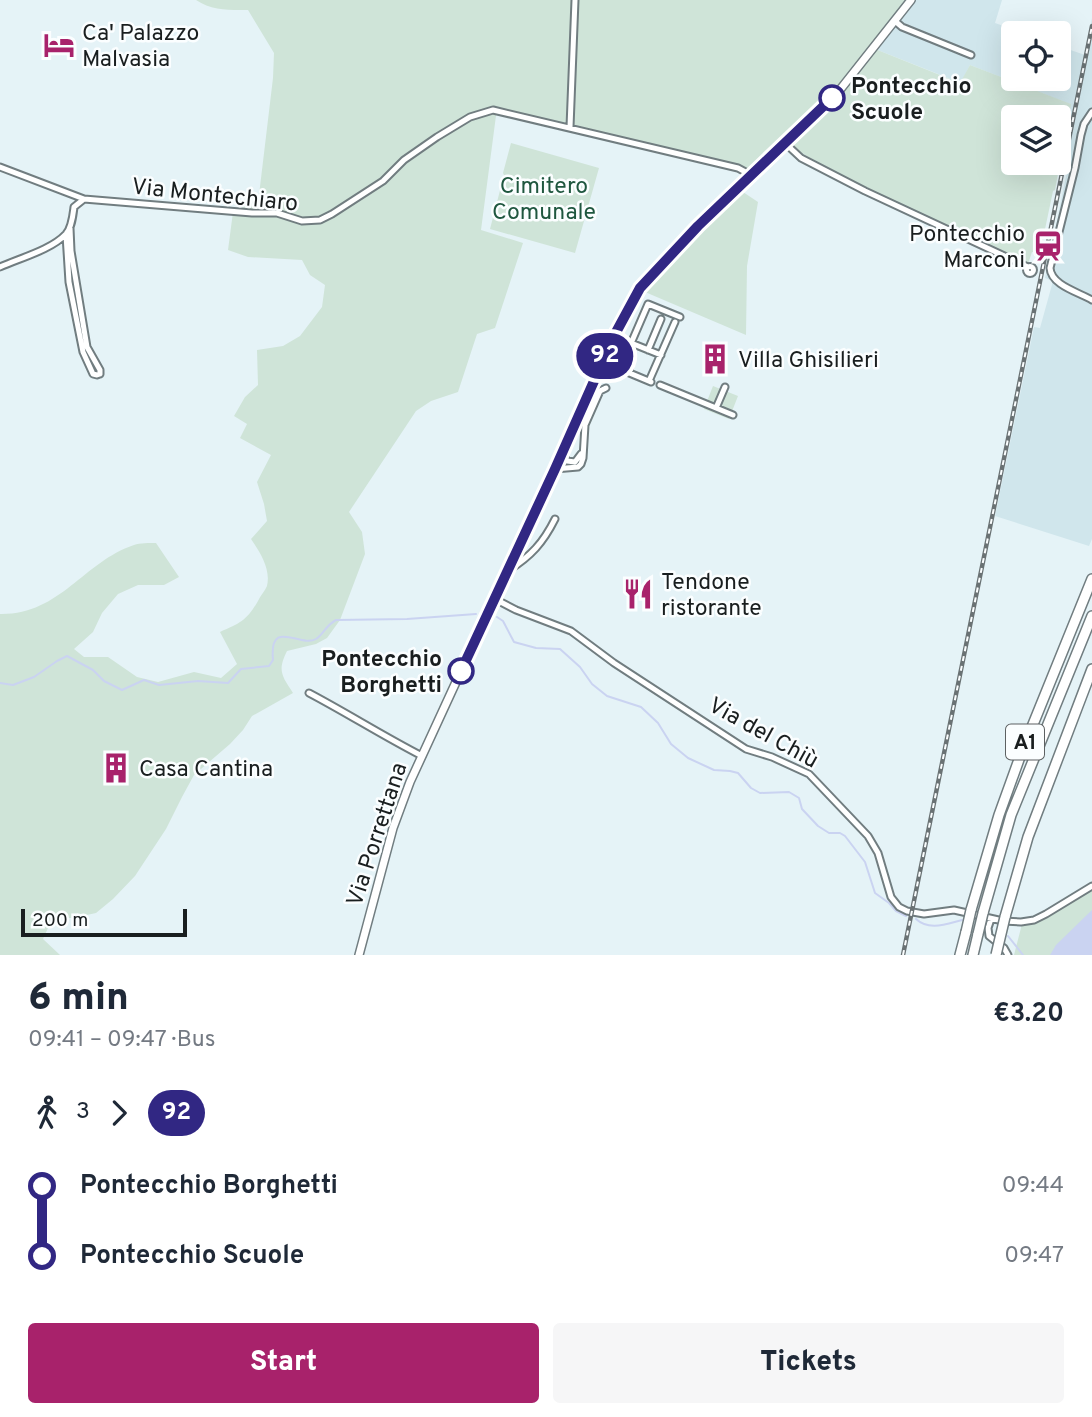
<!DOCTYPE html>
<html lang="en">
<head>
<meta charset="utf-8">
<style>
	:root { --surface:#fff; --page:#f6f6f7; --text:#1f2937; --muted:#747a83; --accent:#a8226b }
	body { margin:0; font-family:Overpass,sans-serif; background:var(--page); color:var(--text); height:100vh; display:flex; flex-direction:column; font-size:26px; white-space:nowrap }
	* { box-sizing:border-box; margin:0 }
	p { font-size:23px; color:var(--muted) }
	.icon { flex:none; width:38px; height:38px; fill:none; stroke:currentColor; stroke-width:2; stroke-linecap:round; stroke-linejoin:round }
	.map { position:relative; height:955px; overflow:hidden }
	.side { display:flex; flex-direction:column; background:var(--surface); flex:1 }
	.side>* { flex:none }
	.badge { padding:0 14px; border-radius:23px; font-size:24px; line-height:46px }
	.fabs { position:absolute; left:1001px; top:21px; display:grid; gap:14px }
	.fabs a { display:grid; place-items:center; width:70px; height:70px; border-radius:7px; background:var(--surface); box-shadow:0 7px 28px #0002; font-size:35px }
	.scale { position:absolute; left:21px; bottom:18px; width:166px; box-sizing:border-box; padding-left:7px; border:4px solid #191e1f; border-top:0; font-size:19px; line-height:24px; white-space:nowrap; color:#191e1f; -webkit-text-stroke:5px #fbfeff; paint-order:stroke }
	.map>.badge { position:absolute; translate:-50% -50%; box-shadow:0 0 0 4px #fff }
	.legs { display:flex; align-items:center; gap:10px; height:77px; padding:0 28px; font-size:23px }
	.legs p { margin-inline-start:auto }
	.headline { display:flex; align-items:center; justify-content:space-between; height:119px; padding:0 28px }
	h1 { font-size:38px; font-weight:800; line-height:52px }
	.action { display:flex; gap:14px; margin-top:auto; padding:14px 28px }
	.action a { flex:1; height:80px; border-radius:7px; background:var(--accent); color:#fff; font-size:28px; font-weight:800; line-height:80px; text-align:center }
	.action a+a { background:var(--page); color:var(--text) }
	ul { padding:0 28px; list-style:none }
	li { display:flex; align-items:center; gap:24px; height:70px; font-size:26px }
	li i { display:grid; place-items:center; width:10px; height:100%; margin:0 9px; background:currentColor }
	li i::after { content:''; width:18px; height:18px; margin:-9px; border:5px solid; border-radius:50%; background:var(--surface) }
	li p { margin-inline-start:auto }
	li:first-child i { background:linear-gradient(#0000 50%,currentColor 0) }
	li:last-child i { background:linear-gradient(currentColor 50%,#0000 0) }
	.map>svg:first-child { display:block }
	.built { fill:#d0e6ec }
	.green { fill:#cfe4d8; fill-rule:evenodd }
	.water { fill:#cad3f1 }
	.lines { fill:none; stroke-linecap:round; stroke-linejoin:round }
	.stream { stroke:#cad3f1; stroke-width:2 }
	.street-casing { stroke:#717d80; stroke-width:9 }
	.secondary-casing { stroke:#717d80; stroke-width:10 }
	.highway-casing { stroke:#717d80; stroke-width:12 }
	.street { stroke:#fff; stroke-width:5 }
	.secondary { stroke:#fff; stroke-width:7 }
	.highway { stroke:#fff; stroke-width:9 }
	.rail-casing { stroke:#6a7274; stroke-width:4.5 }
	.rail { stroke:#fbfeff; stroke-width:2; stroke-dasharray:5; stroke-linecap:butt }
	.highway-bridge-casing { stroke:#717d80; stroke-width:12; stroke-linecap:butt }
	.highway-bridge { stroke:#fff; stroke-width:9 }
	.line-1-casing { stroke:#fff; stroke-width:16 }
	.line-1 { stroke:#312783; stroke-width:10 }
	.stop-1-dot { fill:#fff; stroke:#312783; stroke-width:3.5 }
	.labels { text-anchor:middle; stroke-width:5; stroke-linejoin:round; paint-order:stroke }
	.shield { fill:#fbfeff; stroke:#5d6162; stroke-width:2 }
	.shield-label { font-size:21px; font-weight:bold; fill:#191e1f }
	.poi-label { font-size:23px; fill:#191e1f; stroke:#fbfeff; text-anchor:start }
	.stop-label { font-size:23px; font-weight:bold; fill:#191e1f; stroke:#fbfeff; text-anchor:start }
	.park-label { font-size:23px; fill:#1f573f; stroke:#fbfeff }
	.street-label { font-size:23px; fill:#191e1f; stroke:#fbfeff }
</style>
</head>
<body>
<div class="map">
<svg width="1092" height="955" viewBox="0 0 1092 955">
	<rect width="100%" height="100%" fill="#e5f3f7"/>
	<!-- built -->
	<path class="built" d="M915,0H1002L995,23L1024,33H1013V79H1059V46L1085,55L1092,18V539L1089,546L995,516L1034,327L1040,328L1053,281L1045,278L1068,167L1062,165L1070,104L970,65L961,83L875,49Z"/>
	<!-- green -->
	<path class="green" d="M196,0H915L875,49L960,83L970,65L1071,104L1055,190L1053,191L1040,253L1032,252L1028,264L886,198L808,157L785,141L748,170L574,125L497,108L481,230L523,243L495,328L477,334L458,392L431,401L416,411L349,512L362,532L365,554L340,620L327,638L316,644L287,651C277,671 282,676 293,693L252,716L243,730L230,744L194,775L182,797L166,829L135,876L113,899L96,913L73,918H58L48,928L43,939L60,955H0V614C60,615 83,562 134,545C140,543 149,543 156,543L179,577L164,585H138L118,594L102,613L93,632L74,649L84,657H108L137,677L158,682L194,672L221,678L237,664L220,632C241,623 247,620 258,601C260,596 265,591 267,586C271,569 260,552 251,539L267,521L264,504L257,482L271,455L240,438L247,424L234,416L245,397L258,385L257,350L283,346L300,336L322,307L325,285L310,275L302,260L248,257L228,250L233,212L250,204L259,195L273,78L274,53L248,10C230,10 212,11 196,0ZM1013,117H1059V163H1013Z
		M511,143L599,168L575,253L490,229L504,175L503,173Z
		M743,192L758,202L747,266L746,335L645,292L701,229Z
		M713,386L738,396L729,419L704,409Z
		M1092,887V955H1014L1022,924Z"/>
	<!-- water -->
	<path class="water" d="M1092,910V955H1050L1056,945Z"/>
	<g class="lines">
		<!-- stream -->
		<path class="stream" d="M497,617L503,621L514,642L536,648L560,649L580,667L592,684L607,696L641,707L658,723L671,744L688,758L714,770L730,771L738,773L751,788L760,793L789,792L799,798L802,809L818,826L829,833H840L845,836L865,862L875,893L889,903L896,911L906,916
			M0,683L13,685L34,677L57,661L67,656L93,670L104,681L122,690L144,680L159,685L198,681L228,683L241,669L269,666L273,660C269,617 300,648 316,639C324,634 325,626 336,620L407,619L476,614
			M916,919C929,931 946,924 962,920
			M1008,936L1023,955"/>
		<!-- street casing -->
		<g class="street-casing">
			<path id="street" d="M895,21L902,27L971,55
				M1092,112L1084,124L1081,135L1075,168L1050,268C1051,285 1078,292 1092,300
				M570,127L575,0
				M786,144L801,158L865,191L1028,267
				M0,167L84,199
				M70,228L71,251L87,347L100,370V374
				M66,235L69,282L83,352L93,374L97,375L100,374
				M1026.5 270a3.5 3.5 0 1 1 7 0a3.5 3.5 0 1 1-7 0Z
				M0,267C20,258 51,250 66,234C72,227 73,215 74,207L84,199L252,213H277L302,221L320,220L332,214L383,181L404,160L437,137L470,117L493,110L738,168L751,175
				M631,343L661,355
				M648,350L661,319
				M603,362L651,382
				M629,372V348L648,304L680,317
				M649,381L675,322
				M660,385L733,415
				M716,408L725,387
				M562,452L567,461L575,462L581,454
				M555,469L578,467L581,464L583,458L585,425L600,391L606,388
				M509,570C531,556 543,543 555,519
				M493,598L516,610L571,631L614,663L746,749L772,757L809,774L868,836L878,853L891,897L899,907L907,911L924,914L954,910L1003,921L1021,922L1034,920L1046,914L1092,886
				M309,693C347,713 383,736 422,756
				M991,919L988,928L989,936L1004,948L1008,955"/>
		</g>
		<!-- secondary casing -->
		<g class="secondary-casing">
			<path id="secondary" d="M359,955L393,828L410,782L630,304L640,288L698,226L786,144L839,91L911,0"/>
		</g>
		<!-- highway casing -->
		<g class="highway-casing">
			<path id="highway" d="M971,910L999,815L1021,754L1092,579
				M983,913L1011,815L1092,616
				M1005,917L1028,837L1092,669
				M960,955L966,932
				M973,955L978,934"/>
		</g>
		<!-- street -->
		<use href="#street" class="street"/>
		<!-- secondary -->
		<use href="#secondary" class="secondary"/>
		<!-- highway -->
		<use href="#highway" class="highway"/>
		<!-- rail casing -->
		<g class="rail-casing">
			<path id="rail" d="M903,955L1092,26"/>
		</g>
		<!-- rail -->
		<use href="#rail" class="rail"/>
		<!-- highway-bridge casing -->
		<g class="highway-bridge-casing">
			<path id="highway-bridge" d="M966,932L971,910
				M978,934L983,913
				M996,955L1005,917"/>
		</g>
		<!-- highway-bridge -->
		<use href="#highway-bridge" class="highway-bridge"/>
	</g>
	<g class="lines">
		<!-- line-1 casing -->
		<g class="line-1-casing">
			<path id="line-1" d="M461,671L555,469L614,336L640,288L698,226L832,98"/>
		</g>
		<!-- line-1 -->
		<use href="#line-1" class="line-1"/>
	</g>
	<!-- icons -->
	<defs>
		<g id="hotel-bare" transform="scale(2.415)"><path d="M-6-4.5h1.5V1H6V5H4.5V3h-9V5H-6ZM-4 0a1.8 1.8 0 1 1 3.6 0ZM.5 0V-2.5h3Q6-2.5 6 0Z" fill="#a8226b" stroke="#fbfeff" stroke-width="2.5" paint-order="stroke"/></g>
		<g id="station-bare" transform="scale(2.415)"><path d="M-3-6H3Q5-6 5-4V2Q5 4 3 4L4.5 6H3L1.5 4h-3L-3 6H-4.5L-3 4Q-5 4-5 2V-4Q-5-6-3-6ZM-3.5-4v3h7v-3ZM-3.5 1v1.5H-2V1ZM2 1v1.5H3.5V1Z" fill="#a8226b" stroke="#fbfeff" stroke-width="2.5" paint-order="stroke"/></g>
		<g id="building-bare" transform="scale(2.415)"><path d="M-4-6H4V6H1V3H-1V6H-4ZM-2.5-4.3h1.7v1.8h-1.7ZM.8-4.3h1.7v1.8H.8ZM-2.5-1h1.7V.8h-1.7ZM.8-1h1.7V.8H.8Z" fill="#a8226b" stroke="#fbfeff" stroke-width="2.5" paint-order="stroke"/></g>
		<g id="restaurant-bare" transform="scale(2.415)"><path d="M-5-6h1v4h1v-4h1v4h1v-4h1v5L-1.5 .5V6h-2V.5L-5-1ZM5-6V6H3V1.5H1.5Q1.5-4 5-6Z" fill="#a8226b" stroke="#fbfeff" stroke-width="2.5" paint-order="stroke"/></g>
	</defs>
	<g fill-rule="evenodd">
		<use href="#hotel-bare" x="59" y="45"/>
		<use href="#station-bare" x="1048" y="246"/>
		<use href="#building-bare" x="715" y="359"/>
		<use href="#restaurant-bare" x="638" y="594"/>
		<use href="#building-bare" x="116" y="768"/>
	</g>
	<!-- markers -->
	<g class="stop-1-dot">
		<circle cx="832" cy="98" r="12"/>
		<circle cx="461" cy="671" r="12"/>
	</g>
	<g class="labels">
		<!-- shield labels -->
		<rect class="shield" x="1006" y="724.5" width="38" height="35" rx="5"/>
		<g class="shield-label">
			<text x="1025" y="749">A1</text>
		</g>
		<!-- poi labels -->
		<g class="poi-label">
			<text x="82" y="40">Ca' Palazzo<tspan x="82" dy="26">Malvasia</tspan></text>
			<text x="1025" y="241" text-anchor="end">Pontecchio<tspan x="1025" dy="26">Marconi</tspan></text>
			<text x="738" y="367">Villa Ghisilieri</text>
			<text x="661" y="589">Tendone<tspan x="661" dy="26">ristorante</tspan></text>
			<text x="139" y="776">Casa Cantina</text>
		</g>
		<!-- stop labels -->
		<g class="stop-label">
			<text x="851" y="93">Pontecchio<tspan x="851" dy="26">Scuole</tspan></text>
			<text x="442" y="666" text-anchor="end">Pontecchio<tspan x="442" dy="26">Borghetti</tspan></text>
		</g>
		<!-- park labels -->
		<g class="park-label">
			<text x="544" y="193">Cimitero<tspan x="544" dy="26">Comunale</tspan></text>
		</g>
		<!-- street labels -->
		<g class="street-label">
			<text transform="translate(215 194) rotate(6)" y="8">Via Montechiaro</text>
			<text transform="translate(764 732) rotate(29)" y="8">Via del Chiù</text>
			<text transform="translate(376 834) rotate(-72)" y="8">Via Porrettana</text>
		</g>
	</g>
</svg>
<div class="fabs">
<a><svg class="icon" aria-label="locate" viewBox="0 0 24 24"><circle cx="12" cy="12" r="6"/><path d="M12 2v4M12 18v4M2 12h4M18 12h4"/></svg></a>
<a><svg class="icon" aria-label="layers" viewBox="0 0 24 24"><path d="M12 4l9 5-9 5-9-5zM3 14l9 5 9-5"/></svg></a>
</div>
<div class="scale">200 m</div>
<b class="badge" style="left:605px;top:356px;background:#312783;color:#fff">92</b>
</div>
<section class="side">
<div class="headline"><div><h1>6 min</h1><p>09:41 – 09:47 · Bus</p></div><b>€3.20</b></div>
<div class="legs"><svg class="icon" aria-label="walk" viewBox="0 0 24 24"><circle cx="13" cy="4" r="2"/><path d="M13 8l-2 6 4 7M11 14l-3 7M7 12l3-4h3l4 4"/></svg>3<svg class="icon" aria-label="forward" viewBox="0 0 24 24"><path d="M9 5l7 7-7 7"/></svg><b class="badge" style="background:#312783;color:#fff">92</b></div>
<ul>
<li><i style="color:#312783"></i><b>Pontecchio Borghetti</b><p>09:44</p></li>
<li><i style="color:#312783"></i><b>Pontecchio Scuole</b><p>09:47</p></li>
</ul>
<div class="action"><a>Start</a><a>Tickets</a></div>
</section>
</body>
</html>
